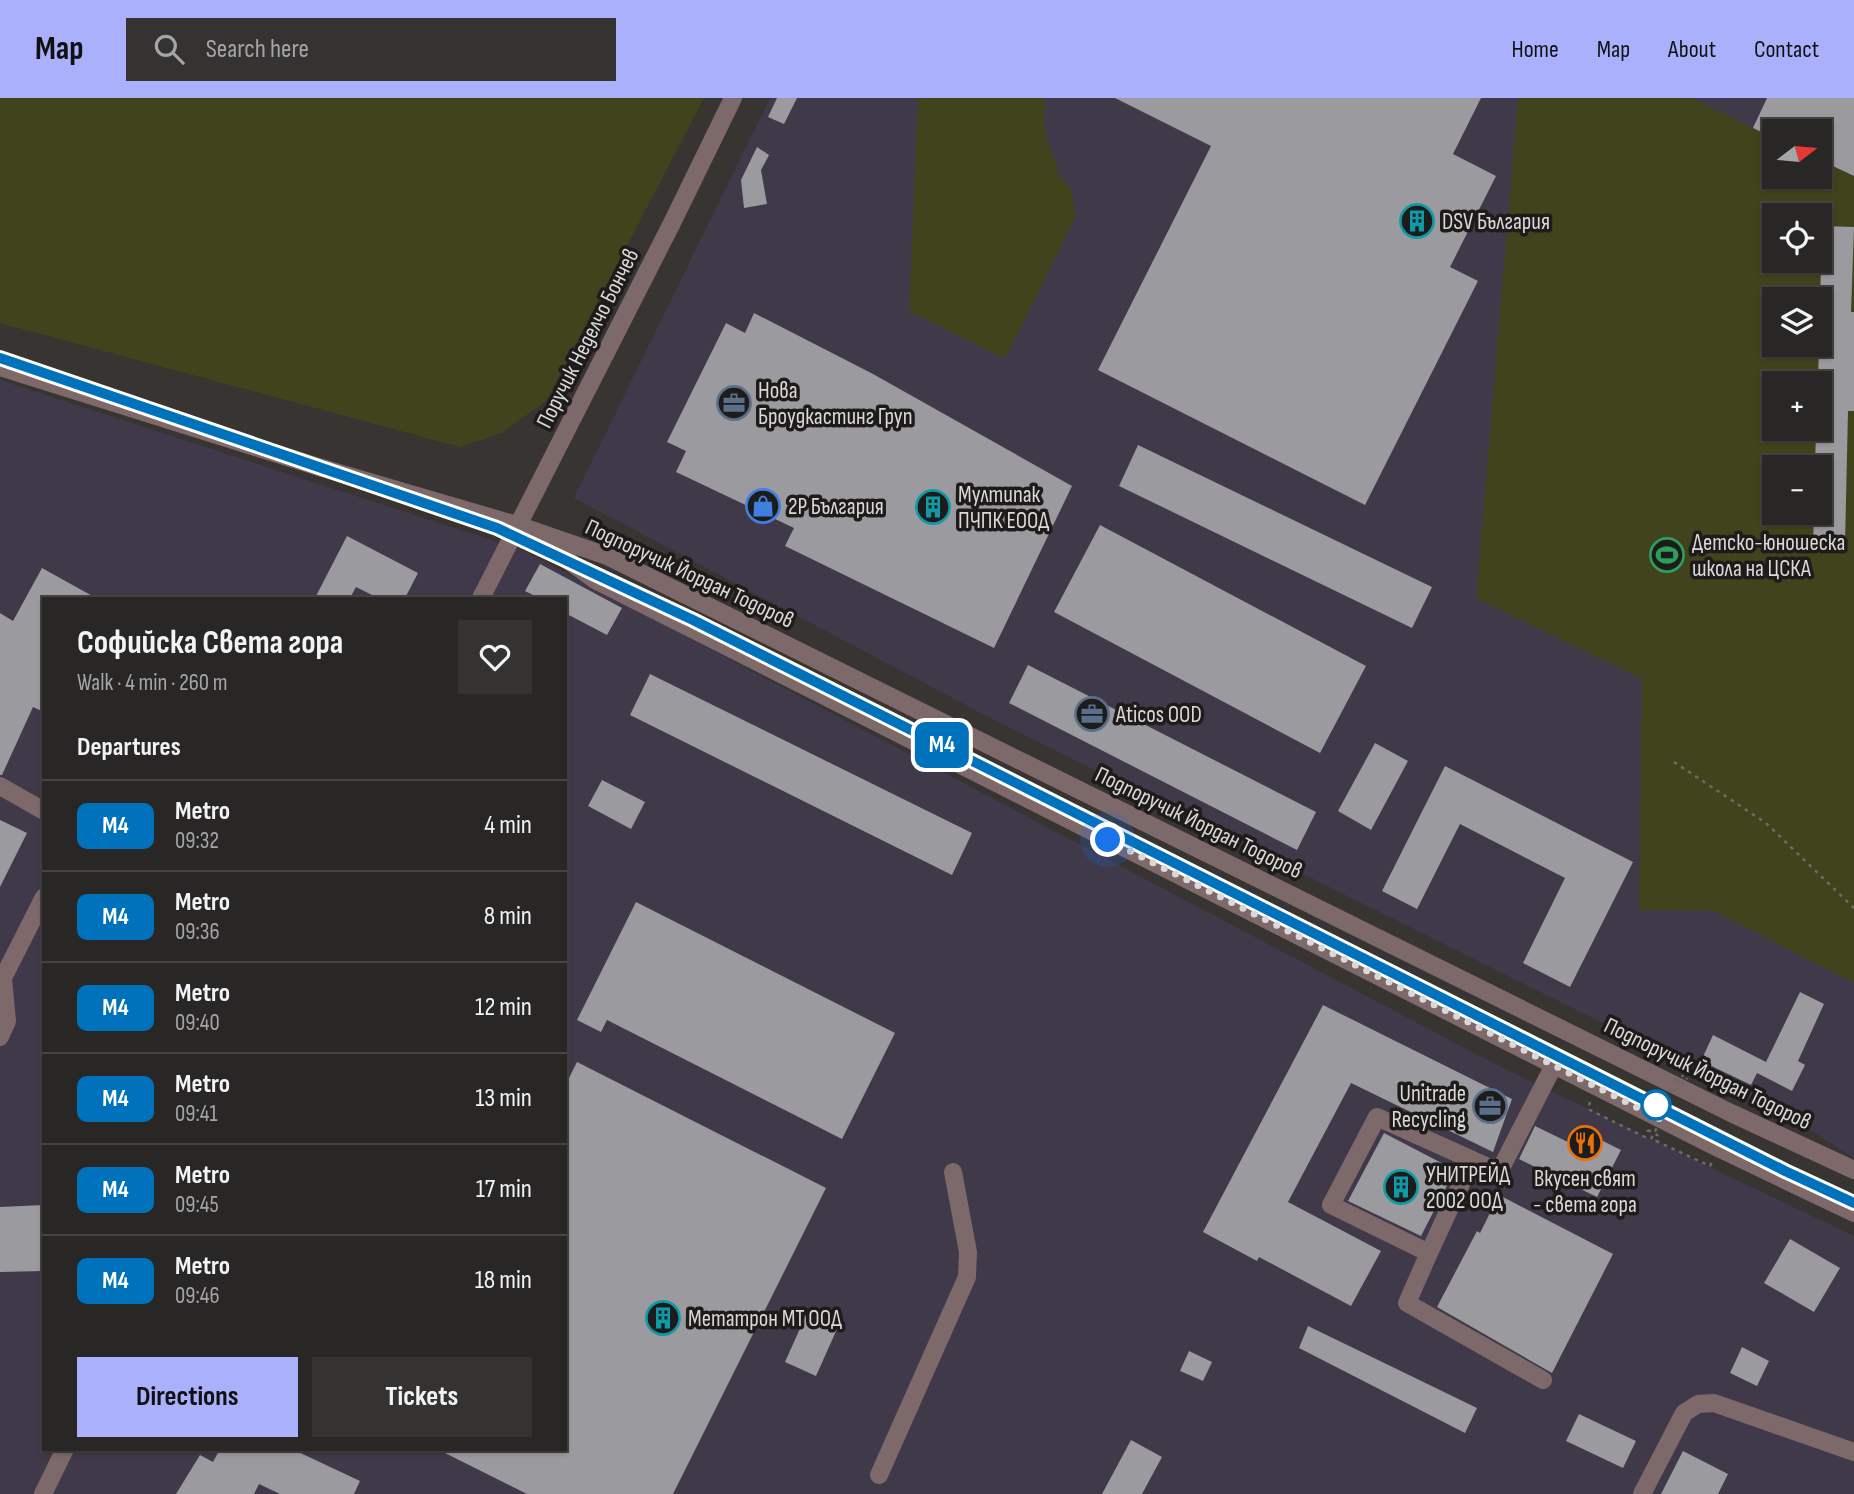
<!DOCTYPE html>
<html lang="en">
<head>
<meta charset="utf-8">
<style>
	:root { --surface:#292725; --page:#353332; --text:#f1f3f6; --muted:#a5a5a7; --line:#454442; --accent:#aab0fb }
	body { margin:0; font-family:"Sofia Sans Condensed",sans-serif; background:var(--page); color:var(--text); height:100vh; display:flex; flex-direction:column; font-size:26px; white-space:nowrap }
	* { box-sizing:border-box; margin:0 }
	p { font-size:23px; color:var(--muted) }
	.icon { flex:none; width:38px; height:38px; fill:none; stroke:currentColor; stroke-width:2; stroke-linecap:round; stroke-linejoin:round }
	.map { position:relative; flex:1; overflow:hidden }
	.panel { position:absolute; left:42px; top:499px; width:525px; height:854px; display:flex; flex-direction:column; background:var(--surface); border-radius:0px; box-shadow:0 2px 5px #0004,0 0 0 2px var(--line) }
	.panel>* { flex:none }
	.badge { padding:0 14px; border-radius:10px; font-size:24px; line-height:46px }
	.needle { width:46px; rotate:74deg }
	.controls { position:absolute; left:1762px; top:21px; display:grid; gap:14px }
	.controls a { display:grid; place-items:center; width:70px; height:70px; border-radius:0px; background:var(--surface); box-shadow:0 2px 5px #0004,0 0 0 2px var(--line); font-size:35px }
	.you { position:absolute; width:35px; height:35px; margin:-18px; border:5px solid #fff; border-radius:50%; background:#1a73e8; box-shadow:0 0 0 10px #1a73e833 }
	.map>.badge { position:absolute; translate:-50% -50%; box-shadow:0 0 0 4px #fff }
	h2 { padding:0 35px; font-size:26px; line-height:63px }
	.round { display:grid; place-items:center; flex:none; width:74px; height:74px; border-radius:0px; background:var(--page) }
	.head { display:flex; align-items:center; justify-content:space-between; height:119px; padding:0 35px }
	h1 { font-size:33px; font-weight:700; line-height:52px }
	.primary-button { display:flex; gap:14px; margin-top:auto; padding:14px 35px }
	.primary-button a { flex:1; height:80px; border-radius:0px; background:var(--accent); color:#111; font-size:28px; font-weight:700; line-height:80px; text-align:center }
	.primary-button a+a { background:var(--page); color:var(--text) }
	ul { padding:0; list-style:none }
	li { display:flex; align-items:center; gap:21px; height:91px; padding:0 35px; border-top:2px solid var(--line) }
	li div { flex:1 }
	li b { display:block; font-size:26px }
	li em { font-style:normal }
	li .badge { min-width:77px; font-weight:700; text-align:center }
	header { display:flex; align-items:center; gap:42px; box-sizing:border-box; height:98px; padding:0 35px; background:var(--accent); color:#111 }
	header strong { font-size:33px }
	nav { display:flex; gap:38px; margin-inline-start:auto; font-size:24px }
	.search { width:490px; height:63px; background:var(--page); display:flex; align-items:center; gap:18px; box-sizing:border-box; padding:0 24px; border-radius:0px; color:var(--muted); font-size:26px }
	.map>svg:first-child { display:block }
	.industrial { fill:#3f394a; fill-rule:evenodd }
	.green { fill:#41431d; fill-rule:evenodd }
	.building { fill:#9b9a9f }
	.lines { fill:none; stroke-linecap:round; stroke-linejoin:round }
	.path { stroke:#6d6a68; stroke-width:2.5; stroke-dasharray:3.5 5; stroke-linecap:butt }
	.minor { stroke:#7d686a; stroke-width:18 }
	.path-bridge { stroke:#6d6a68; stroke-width:2.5; stroke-dasharray:3.5 5; stroke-linecap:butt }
	.line-casing { stroke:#fff; stroke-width:16 }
	.line { stroke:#0072bc; stroke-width:10 }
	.walk { stroke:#dbd9d8; stroke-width:7; stroke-dasharray:0 12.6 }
	.stop-dot { fill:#fff; stroke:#0072bc; stroke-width:3.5 }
	.labels { text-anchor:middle; stroke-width:7; stroke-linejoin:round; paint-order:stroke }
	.poi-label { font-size:23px; fill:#dbd9d8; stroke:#1e1c1b; text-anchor:start }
	.street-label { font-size:23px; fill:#dbd9d8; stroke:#1e1c1b }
</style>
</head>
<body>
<header>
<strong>Map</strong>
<div class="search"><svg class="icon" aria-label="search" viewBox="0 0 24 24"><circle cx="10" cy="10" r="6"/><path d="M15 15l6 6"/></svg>Search here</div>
<nav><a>Home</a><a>Map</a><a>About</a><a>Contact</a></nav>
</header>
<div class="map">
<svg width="1854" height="1396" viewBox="0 0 1854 1396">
	<rect width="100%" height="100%" fill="#373431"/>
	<!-- industrial -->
	<path class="industrial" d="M770,0H1854V1060L1781,1014L994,622L574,400ZM1774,33H1820V79H1774ZM1774,117H1820V163H1774ZM1774,201H1820V247H1774ZM1774,285H1820V331H1774ZM1774,369H1820V415H1774Z
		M0,282L525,453L1497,967L1854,1138V1396H0ZM44,500H565V1351H44Z"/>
	<!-- green -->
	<path class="green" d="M0,0H704L546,303L502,335L460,349L0,225Z
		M918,0H1045L1044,28L1049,47L1060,79L1070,89L1076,118L1005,261L909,213Z
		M1518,0H1692L1774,40V79H1820V62L1854,78V885L1714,813L1639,812L1642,581L1476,500ZM1774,117H1820V163H1774ZM1774,201H1820V247H1774ZM1774,285H1820V331H1774ZM1774,369H1820V415H1774Z"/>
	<!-- building -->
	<path class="building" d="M777,0H797L784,26L768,19Z
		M1115,0H1481L1453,56L1496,78L1450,169L1478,183L1365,407L1098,272L1211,48Z
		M1767,0H1854V78L1820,62V33H1774V40L1753,30Z
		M757,49L769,57L761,72L767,106L744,110L741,82Z
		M1822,128L1854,129L1851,214H1854V313H1848L1845,446L1813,445L1814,415H1820V369H1815L1816,331H1820V285H1818Z
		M754,215L873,276L1072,388L994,550L785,448L794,430L676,374L686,353L667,344L726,225L745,235Z
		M1138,347L1432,489L1412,530L1119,388Z
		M1100,427L1366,568L1320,655L1054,514Z
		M347,438L418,475L405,500H378L356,489L350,500H315Z
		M540,466L622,510L607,537L565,515V500H539L525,493Z
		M42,470L96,500H44V614L33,609L2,677H0V515L13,523Z
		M1028,567L1316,714L1297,752L1009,605Z
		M650,576L972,735L952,777L630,617Z
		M1375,645L1408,663L1371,732L1338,713Z
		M1445,668L1633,764L1570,889L1523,865L1565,780L1460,726L1417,811L1382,793Z
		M602,682L645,704L631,731L588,708Z
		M0,722L27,735L0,789Z
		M636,804L895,935L842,1041L607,922L601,934L577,922Z
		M1800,894L1824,906L1798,963L1805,967L1792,993L1757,975L1751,987L1701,963L1713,937L1766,964Z
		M1323,907L1512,1001L1493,1054L1351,985L1288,1104L1381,1153L1351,1208L1259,1159L1257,1163L1203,1134Z
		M577,964L826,1090L673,1396H527L437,1351H565V988Z
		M1535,1028L1570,1045L1577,1030L1621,1052L1597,1099L1519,1061Z
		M1384,1035L1455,1072L1421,1138L1348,1103Z
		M1499,1097L1613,1156L1552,1275L1437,1209L1477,1133L1480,1135Z
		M44,1107V1173L0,1174V1109Z
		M1790,1141L1840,1170L1814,1214L1764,1185Z
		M806,1217L837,1231L816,1278L785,1264Z
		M1308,1228L1477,1310L1465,1335L1299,1250Z
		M1742,1249L1769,1263L1757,1288L1730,1275Z
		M1189,1253L1212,1264L1203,1283L1180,1273Z
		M1579,1316L1636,1343L1623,1370L1566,1343Z
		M1131,1342L1162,1359L1142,1396H1102Z
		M220,1351H292L360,1383L354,1396H280L259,1386L254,1396H176L200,1357L213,1364Z
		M1683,1353L1728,1376L1718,1396H1661Z"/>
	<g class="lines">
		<!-- path -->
		<path class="path" d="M1674,664L1766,725L1854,810
			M1590,1004L1588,1011L1645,1039L1648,1032
			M1656,1043L1710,1068L1712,1064"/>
		<!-- minor -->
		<path class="minor" d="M0,269L322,370L520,428L607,458L1731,1015L1854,1072
			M537,440L595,482L1718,1050L1854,1115
			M481,500L672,125L733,0
			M0,688L44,713
			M0,939L7,923L3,880L44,799
			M1472,1062L1429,1155L1331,1107L1377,1019L1499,1074L1554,967
			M1429,1155L1407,1205L1543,1282
			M879,1377L967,1179L968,1154L953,1074
			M43,1396L65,1351
			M1642,1396L1684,1315L1698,1306L1714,1305L1854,1354"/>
		<!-- path-bridge -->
		<path class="path-bridge" d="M1674,981L1685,986L1687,980
			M1669,992L1679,996
			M1674,994L1683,977
			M1657,1017L1667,1022
			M1648,1032L1659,1038L1656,1043
			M1651,1041L1662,1020"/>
	</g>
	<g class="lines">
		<!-- line casing -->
		<g class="line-casing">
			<path id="line" d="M0,260L497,430L693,522L1785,1073L1854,1105"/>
		</g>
		<!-- line -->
		<use href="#line" class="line"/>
		<!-- walk -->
		<path class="walk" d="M1108,742L1662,1022L1656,1007"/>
	</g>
	<!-- icons -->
	<defs>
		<g id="building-ring" transform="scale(1.75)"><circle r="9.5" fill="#1e1c1b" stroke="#0f9aa8" stroke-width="1.5"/><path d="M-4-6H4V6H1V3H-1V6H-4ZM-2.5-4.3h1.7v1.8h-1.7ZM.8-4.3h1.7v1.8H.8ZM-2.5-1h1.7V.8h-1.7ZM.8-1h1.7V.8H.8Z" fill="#0f9aa8"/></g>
		<g id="office-ring" transform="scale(1.75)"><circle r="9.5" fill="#1e1c1b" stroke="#5c6f8a" stroke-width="1.5"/><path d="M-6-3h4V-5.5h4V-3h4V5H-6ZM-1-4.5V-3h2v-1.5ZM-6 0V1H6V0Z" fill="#5c6f8a"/></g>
		<g id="shop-ring" transform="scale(1.75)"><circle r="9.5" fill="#1e1c1b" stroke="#3f7fe0" stroke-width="1.5"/><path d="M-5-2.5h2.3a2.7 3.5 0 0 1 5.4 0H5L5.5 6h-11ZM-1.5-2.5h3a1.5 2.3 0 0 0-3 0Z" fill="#3f7fe0"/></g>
		<g id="stadium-ring" transform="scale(1.75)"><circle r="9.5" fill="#1e1c1b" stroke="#2e9e5b" stroke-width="1.5"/><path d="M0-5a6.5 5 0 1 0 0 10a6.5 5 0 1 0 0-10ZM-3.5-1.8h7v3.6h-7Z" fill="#2e9e5b"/></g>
		<g id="restaurant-ring" transform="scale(1.75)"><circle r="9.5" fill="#1e1c1b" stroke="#e8710a" stroke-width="1.5"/><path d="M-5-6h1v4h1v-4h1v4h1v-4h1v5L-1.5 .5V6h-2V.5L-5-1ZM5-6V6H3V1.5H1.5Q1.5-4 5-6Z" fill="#e8710a"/></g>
	</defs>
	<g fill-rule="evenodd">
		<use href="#building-ring" x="1417" y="123"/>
		<use href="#office-ring" x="734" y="305"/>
		<use href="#shop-ring" x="763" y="408"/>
		<use href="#building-ring" x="933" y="409"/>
		<use href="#stadium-ring" x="1667" y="457"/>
		<use href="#office-ring" x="1092" y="616"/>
		<use href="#office-ring" x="1490" y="1008"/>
		<use href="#restaurant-ring" x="1585" y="1045"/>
		<use href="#building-ring" x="1401" y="1089"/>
		<use href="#building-ring" x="663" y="1220"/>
	</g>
	<!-- markers -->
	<circle class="stop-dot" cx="1656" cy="1007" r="14"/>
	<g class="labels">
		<!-- poi labels -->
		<g class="poi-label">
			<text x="1442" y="131">DSV България</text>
			<text x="758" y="300">Нова<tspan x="758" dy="26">Броудкастинг Груп</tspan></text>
			<text x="958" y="404">Мултипак<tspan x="958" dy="26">ПЧПК ЕООД</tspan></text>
			<text x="788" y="416">2Р България</text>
			<text x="1692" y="452">Детско-юношеска<tspan x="1692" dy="26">школа на ЦСКА</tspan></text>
			<text x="1116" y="624">Aticos OOD</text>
			<text x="1466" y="1003" text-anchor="end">Unitrade<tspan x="1466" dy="26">Recycling</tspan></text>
			<text x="1426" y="1084">УНИТРЕЙД<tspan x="1426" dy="26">2002 ООД</tspan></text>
			<text x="1585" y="1088" text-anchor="middle">Вкусен свят<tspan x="1585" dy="26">- света гора</tspan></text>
			<text x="688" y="1228">Метатрон МТ ООД</text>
		</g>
		<!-- street labels -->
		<g class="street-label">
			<text transform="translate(587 240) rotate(-63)" y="8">Поручик Неделчо Бончев</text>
			<text transform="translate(690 475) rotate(25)" y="8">Подпоручик Йордан Тодоров</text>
			<text transform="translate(1199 724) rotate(26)" y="8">Подпоручик Йордан Тодоров</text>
			<text transform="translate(1708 975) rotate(26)" y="8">Подпоручик Йордан Тодоров</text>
		</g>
	</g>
</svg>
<div class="controls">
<a><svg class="needle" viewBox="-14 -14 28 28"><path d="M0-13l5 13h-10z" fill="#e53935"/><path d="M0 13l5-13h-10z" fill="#a5a5a7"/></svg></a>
<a><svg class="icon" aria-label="locate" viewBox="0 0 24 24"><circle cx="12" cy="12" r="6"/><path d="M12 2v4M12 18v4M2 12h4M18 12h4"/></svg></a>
<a><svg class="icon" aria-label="layers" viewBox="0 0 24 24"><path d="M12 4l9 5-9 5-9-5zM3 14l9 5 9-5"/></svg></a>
<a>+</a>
<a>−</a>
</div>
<div class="you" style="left:1108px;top:742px"></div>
<b class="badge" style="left:942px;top:647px;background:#0072bc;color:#fff">M4</b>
<section class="panel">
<div class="head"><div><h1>Софийска Света гора</h1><p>Walk · 4 min · 260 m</p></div><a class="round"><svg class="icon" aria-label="heart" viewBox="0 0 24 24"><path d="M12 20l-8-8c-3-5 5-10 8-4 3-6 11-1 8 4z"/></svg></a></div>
<h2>Departures</h2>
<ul>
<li><span class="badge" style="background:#0072bc;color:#fff">M4</span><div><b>Metro</b><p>09:32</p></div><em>4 min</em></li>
<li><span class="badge" style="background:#0072bc;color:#fff">M4</span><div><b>Metro</b><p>09:36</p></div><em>8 min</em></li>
<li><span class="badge" style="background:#0072bc;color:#fff">M4</span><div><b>Metro</b><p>09:40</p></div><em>12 min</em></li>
<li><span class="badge" style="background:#0072bc;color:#fff">M4</span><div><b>Metro</b><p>09:41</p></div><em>13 min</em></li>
<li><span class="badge" style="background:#0072bc;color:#fff">M4</span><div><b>Metro</b><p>09:45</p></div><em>17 min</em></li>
<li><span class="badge" style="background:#0072bc;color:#fff">M4</span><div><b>Metro</b><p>09:46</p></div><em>18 min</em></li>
</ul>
<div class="primary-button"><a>Directions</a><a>Tickets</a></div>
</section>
</div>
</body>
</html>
